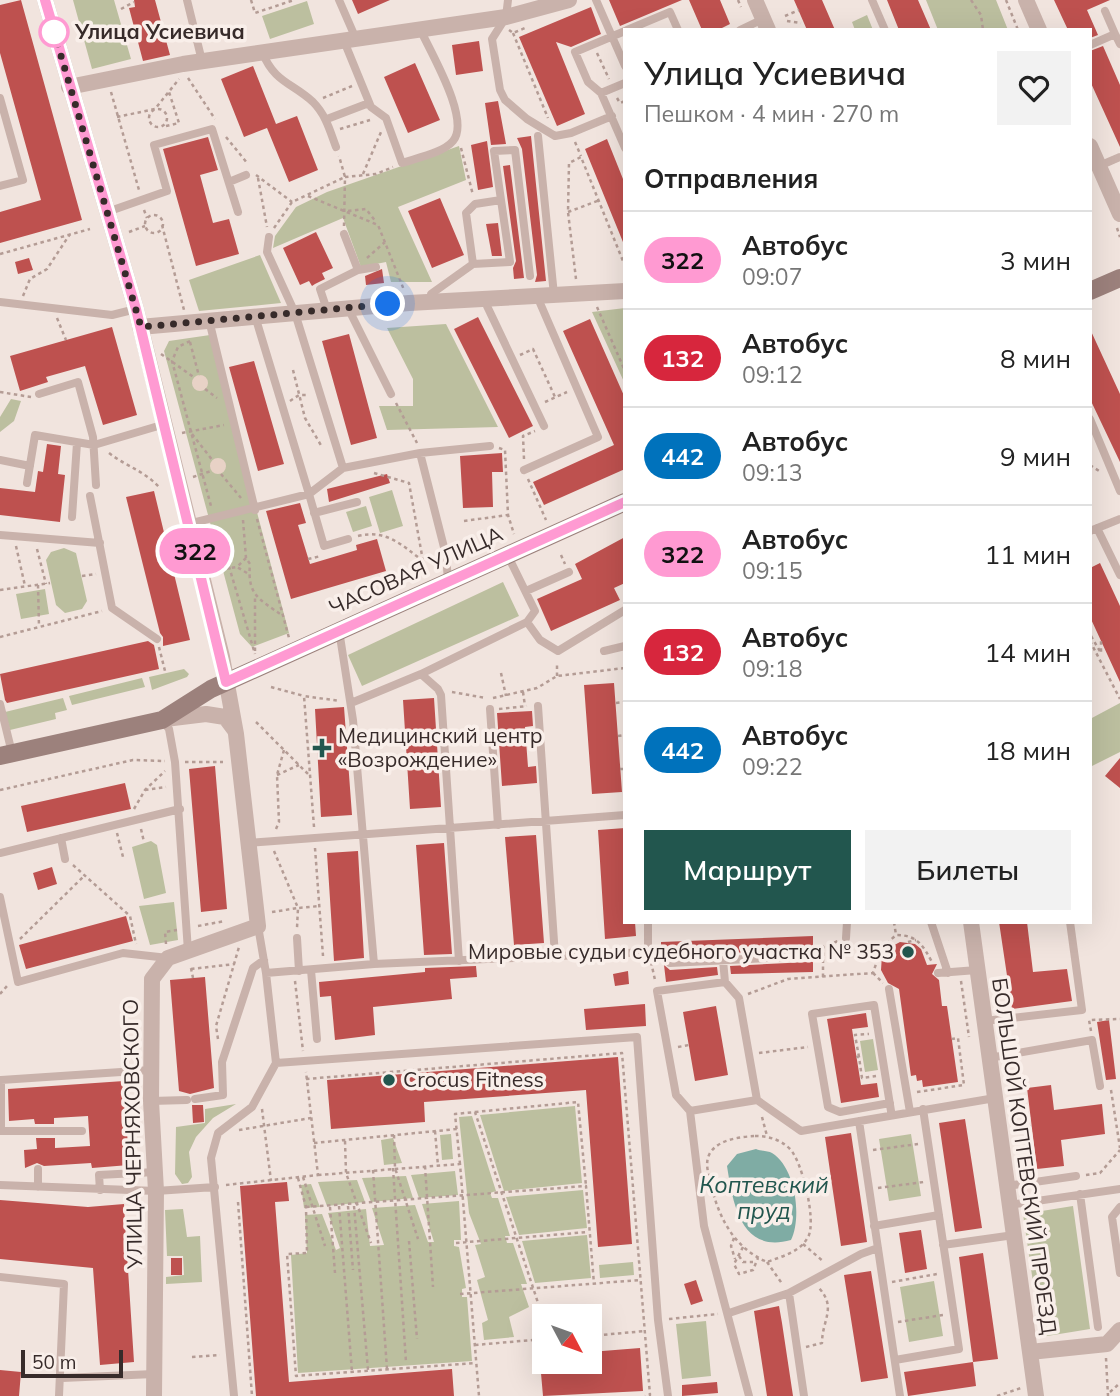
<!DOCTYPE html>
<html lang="ru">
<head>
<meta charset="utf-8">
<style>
	:root { --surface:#fff; --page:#f2f2f2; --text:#222; --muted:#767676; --line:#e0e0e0; --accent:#22564e }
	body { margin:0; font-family:Mulish,sans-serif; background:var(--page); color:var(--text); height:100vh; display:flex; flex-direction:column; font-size:26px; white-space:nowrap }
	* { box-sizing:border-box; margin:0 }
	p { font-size:23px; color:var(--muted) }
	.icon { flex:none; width:38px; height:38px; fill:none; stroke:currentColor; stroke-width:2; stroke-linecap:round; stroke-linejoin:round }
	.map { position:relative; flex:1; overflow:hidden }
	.details { position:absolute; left:623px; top:28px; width:469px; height:896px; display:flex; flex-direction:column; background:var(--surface); border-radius:0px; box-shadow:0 7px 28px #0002 }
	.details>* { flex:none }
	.badge { padding:0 14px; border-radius:23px; font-size:24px; line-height:46px }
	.needle { width:46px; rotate:131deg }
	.buttons { position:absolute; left:532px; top:1304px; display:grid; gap:14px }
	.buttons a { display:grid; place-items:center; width:70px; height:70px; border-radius:0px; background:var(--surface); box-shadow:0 7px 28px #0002; font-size:35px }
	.scale { position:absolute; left:21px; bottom:18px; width:102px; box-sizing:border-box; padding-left:7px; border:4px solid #372b2a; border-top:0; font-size:19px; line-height:24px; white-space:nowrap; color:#372b2a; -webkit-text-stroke:5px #f9efea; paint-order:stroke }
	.you { position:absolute; width:35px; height:35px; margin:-18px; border:5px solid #fff; border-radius:50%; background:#1a73e8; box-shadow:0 0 0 10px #1a73e833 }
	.map>.badge { position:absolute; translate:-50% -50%; box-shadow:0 0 0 4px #fff }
	h2 { padding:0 21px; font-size:26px; line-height:63px }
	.round { display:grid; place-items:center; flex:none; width:74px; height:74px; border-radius:0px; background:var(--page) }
	.summary { display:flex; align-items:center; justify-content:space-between; height:119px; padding:0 21px }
	h1 { font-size:33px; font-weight:600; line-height:52px }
	.cta { display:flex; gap:14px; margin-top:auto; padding:14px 21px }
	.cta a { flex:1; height:80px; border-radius:0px; background:var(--accent); color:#fff; font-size:28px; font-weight:600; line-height:80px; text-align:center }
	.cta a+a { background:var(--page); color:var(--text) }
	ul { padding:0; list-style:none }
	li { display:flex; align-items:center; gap:21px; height:98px; padding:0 21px; border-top:2px solid var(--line) }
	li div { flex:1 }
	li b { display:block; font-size:26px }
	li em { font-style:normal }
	li .badge { min-width:77px; font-weight:700; text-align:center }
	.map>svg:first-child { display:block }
	.green { fill:#bcbf9f }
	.plaza { fill:#e8d2c6 }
	.water { fill:#7faca4 }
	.building { fill:#be514f }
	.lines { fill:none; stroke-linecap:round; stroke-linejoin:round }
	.path { stroke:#b49c95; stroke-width:2.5; stroke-dasharray:3.5 3.5; stroke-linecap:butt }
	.lane { stroke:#c9b2ab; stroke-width:8 }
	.street { stroke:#c9b2ab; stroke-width:16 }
	.secondary { stroke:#9c817c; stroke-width:18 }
	.line-casing { stroke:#fff; stroke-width:16 }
	.line { stroke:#ff9ad2; stroke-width:10 }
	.walk { stroke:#372b2a; stroke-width:7; stroke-dasharray:0 12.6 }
	.stop-dot { fill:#fff; stroke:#ff9ad2; stroke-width:3.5 }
	.poi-dot { fill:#22564e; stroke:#f9efea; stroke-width:2.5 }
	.labels { text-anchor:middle; stroke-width:7; stroke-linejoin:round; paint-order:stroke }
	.stop-label { font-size:21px; font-weight:bold; fill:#372b2a; stroke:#f9efea; text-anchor:start }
	.street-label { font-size:21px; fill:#372b2a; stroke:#f9efea }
	.poi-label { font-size:21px; fill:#372b2a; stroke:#f9efea; text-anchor:start }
	.water-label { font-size:23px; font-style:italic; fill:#22564e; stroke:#f9efea }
</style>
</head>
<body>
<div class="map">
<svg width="1120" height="1396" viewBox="0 0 1120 1396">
	<rect width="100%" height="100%" fill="#f1e4de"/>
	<!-- green -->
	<path class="green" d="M73,0H114L131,59L92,69Z
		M926,0H996L1008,30H938Z
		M307,1L314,24L270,39L262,16Z
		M867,15L873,30H855L852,22Z
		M459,146L466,180L398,207L432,282H391L386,262L361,267L343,218L273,248L275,236L296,207L327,192Z
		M260,255L281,303L199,311L189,280Z
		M625,308V384L592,312Z
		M446,324L498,427L387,430L379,406H413V379L387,328Z
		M210,335L289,633L252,647L240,634L164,351L169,341Z
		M11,399L21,401L14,421L0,432V417Z
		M392,490L403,526L380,533L369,497Z
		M366,506L372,526L353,532L346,512Z
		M64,548L76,553L87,601L82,609L65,613L56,605L46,560L51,552Z
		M503,582L519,616L362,686L348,655Z
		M45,589L49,614L21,619L16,594Z
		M184,669L189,674L187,677L152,690L149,677Z
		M142,678L145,687L72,705L69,696Z
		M63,698L67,710L55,713L56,719L10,730L5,712Z
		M1120,703V752L1092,766L1090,719Z
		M151,841L157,845L166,893L144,899L132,847Z
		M174,902L178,940L150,945L139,906Z
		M873,1039L878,1070L865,1072L860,1041Z
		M236,1104L213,1118L196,1137L189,1152L192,1177L188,1183L182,1184L175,1174L176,1127L205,1123V1109Z
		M575,1106L582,1183L504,1191L480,1115Z
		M472,1116L496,1191L490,1193L492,1198H498L510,1236H505L507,1243H513L527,1284H521L529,1307L509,1317L514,1337L484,1340L482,1323L488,1320L477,1280L485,1277L475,1245L481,1244L469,1213L459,1117Z
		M451,1134L453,1159L442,1160L440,1135Z
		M911,1134L921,1196L889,1201L879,1139Z
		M393,1138L402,1163L384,1165L381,1140Z
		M455,1171L458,1195L419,1198L411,1175Z
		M406,1176L413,1198L371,1202L362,1178Z
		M357,1180L365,1202L327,1206L318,1182Z
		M311,1184L320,1207L304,1208L301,1185Z
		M583,1190L587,1228L519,1235L506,1197Z
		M459,1201L461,1240H454V1246L459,1247L466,1288L462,1289V1297H467L472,1361L298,1373L291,1255L307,1253L305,1215L322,1214L336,1250L340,1248L328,1213L366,1209L370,1246L384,1245L372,1208L415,1205L428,1242H434L422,1204Z
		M1073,1206L1090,1329L1041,1337L1023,1214Z
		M183,1209L187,1237L200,1236L202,1282L166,1284V1277L184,1275L183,1256H167L165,1210Z
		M587,1235L591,1278L535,1283L522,1241Z
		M633,1262L634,1275L600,1278L599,1265Z
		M934,1281L943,1336L909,1342L900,1287Z
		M706,1321L711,1376L682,1379L676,1324Z"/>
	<!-- plaza -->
	<path class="plaza" d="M192 383a8 8 0 1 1 16 0a8 8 0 1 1-16 0Z
		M210 466a8 8 0 1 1 16 0a8 8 0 1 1-16 0Z"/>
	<!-- water -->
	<path class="water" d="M756,1149C761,1151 768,1151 772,1153C796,1168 802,1218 791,1240C741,1254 733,1204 727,1166L737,1154Z"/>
	<!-- building -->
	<path class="building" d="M21,0L82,220L0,243V212L41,200L0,53V5Z
		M134,0H155L170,55L143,61L129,8L135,7Z
		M352,0H390L358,14Z
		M609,0H682L620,26Z
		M689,0H720L730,24L718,30H702Z
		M794,0H822L835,30H807Z
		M887,0H918L931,30H899Z
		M1054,0H1110L1087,10L1098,35L1090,38V30H1068Z
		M591,7L601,34L571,47L556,42L585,114L557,126L519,37Z
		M479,41L483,71L456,75L452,45Z
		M1103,46L1120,85V147L1090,81V51Z
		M415,63L440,120L408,133L384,77Z
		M253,66L276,124L297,116L318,170L289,182L267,128L244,137L221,79Z
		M498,101L506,144L491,145L485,103Z
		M531,136L546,281L535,282L537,275L522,149L517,138Z
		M208,137L218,170L200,175L213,223L229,219L239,254L196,266L163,149Z
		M607,139L625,184V247L585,149Z
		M487,141L493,187L478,190L471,145Z
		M510,165L524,278L514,279L513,268L516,261L503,166Z
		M440,198L464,255L432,268L408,211Z
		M498,223L502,256H492L486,224Z
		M316,232L333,268L322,273L325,279L315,284L312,286L309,281L300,285L283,248Z
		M29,258L33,270L18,274L15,262Z
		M382,269L384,283L366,285L365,276Z
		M478,317L533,426L509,438L454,329Z
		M590,319L625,398V469L544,505L533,482L614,445L563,331Z
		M112,327L137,415L103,425L85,366L46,377L48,382L20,391L10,356Z
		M1090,329L1120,394V462L1090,399Z
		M349,334L377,438L351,445L322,341Z
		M254,361L284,464L258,471L229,367Z
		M47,444L61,446L58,474L65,475L60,522L0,515V488L35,492L38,471L43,472Z
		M502,453L503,472H492L493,507L463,508L460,456Z
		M387,474L390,483L329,502L327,489Z
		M154,491L190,640L163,646V637L160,633L126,497Z
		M300,503L306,523L298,525L310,564L357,550L356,545L377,539L386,571L291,599L266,511Z
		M625,537V583L614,588L620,600L551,631L537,599L582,579L575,564Z
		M1100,563L1120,606V682L1090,617V568Z
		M148,641L154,645L159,669L7,703L5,700L0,674Z
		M614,683L622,792L592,794L584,685Z
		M434,698L441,807L410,809L403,700Z
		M344,707L352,815L321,817L315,709Z
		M532,711L533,726L525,727L528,767L536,766L537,783L502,786L497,713Z
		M1120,758V788L1105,776Z
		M215,766L227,909L201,912L189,769Z
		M125,783L131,809L27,832L21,806Z
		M625,828V922H635L636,936L605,939L598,830Z
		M536,835L544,943L514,945L505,837Z
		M444,843L452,954L424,955L416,845Z
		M358,851L364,958L334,961L327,853Z
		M52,867L57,884L38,890L33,873Z
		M126,916L133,941L26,969L19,945Z
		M999,922H1027L1033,972L1067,969L1072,1001L1012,1009Z
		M813,936V972L731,974L730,966L808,962L811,955L805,949L670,956L664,963L661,956V942Z
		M900,942L915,944L921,949L927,965L937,964L932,974L939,980L942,1006H947L958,1082L923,1087L922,1080L917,1081L916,1075L911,1076L899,989L888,983L881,970L882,955L887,949Z
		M664,965L670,970L717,967L718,975L666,982Z
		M476,966L477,977L450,979L452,999L373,1007L375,1035L335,1040L331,996L320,997L319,982L425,972V968Z
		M628,971L629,984L615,986L613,974Z
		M205,977L214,1088L190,1094L179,1091L170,980Z
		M645,1004L646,1026L586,1030L584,1009Z
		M716,1006L728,1075L695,1081L683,1012Z
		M866,1013L868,1027L852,1029L861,1085L877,1083L879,1097L841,1103L827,1019Z
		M1109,1020L1116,1079L1106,1080L1097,1022Z
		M618,1057L632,1244L598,1247L586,1090L424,1102L425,1122L331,1129L327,1080Z
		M124,1081L129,1165L92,1168L91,1163L44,1166L37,1163L25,1168L24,1150L37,1149L36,1138H55V1148L90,1146L88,1116L54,1118V1124H35L34,1119L9,1121L8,1089Z
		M1051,1085L1054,1110L1102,1104L1105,1134L1061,1140L1064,1166L1037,1169L1027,1088Z
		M192,1105H203L204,1122L193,1123Z
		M965,1119L982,1228L955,1232L939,1123Z
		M851,1133L867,1242L841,1246L825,1137Z
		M287,1182L289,1201L275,1202L289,1382L452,1369L454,1396H256L240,1186Z
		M0,1200L88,1207L124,1204L126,1240H132V1254H127L134,1362L100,1365L93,1268L0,1259Z
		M921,1230L927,1269L905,1273L899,1233Z
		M983,1253L998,1359L973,1362L959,1257Z
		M171,1258H182V1275H171Z
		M871,1271L888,1378L861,1382L844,1275Z
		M696,1280L703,1301L691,1305L684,1284Z
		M779,1306L782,1323L793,1396H767L754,1311Z
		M640,1348L643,1391L543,1396L540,1362H590V1352Z
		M973,1362L976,1386L908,1396L904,1372Z
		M0,1370L21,1372L19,1396H0Z
		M717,1382L718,1393L682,1396V1385Z"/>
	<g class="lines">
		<!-- path -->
		<path class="path" d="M251,0L255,13L294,0
			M738,0L741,7
			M971,0L981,15L983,30
			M1006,0L1018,30
			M121,9L134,2
			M785,16L799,10
			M787,21L801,23
			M509,30L513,33L525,28
			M513,33L548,118
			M597,53L609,79
			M188,78L215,119
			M111,92L139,190
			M323,98L352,86
			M617,98L620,103L625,101
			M149 118a9 9 0 1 1 18 0a9 9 0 1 1-18 0Z
			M117,117L155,109L179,79
			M166,126L179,123L169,92
			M340,129L370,120
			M226,137L248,164
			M575,142L581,156
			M461,148L473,195
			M363,174L381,132
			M256,175L292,202
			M258,178L267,227
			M308,196L378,225L404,290
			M144,210L147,218
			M348,211L366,209L376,222
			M568,212L600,200
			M145 224a9 9 0 1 1 18 0a9 9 0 1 1-18 0Z
			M162,225L184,310
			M344,226L345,177L376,174L393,167
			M274,228L292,202L345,177L339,156
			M1117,228L1120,237
			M129,232L145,226
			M0,254L90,229
			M367,258L385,242
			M576,279L568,212L569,163L581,157L625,266
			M23,296L30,279L47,269L70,234
			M597,307L625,371
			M57,318L66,340
			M190,341L178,347L172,361L211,506
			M190,342L199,376
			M161,354L195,378
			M520,355L533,349L555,397
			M293,370L305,418L322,447
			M205,389L217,398
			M0,392L31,397
			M290,401L299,395H309
			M545,402L567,392
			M396,403L417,443
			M182,433L224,425
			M192,434L213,461
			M499,448L505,450L508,515L514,534
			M109,453C127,467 143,470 159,487
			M524,459L523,436L535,431
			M1090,465L1099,471
			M374,473L409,483L423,561
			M221,474L241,498
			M193,477L211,471
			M528,479L546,520
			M257,519L289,638
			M243,520L246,558
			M464,521L508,515
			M217,526L255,654
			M358,536C386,529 402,545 423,561L436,558
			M16,546L25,586
			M37,549L46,584
			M561,555L565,564
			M308,559L321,556
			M218,570L237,567
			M247,573L237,567L246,558L250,564C247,595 259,599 283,616
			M82,576L96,574
			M38,585L39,627
			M0,590L50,583
			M1091,636L1101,653V641
			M0,637L102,611
			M1090,641L1120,699
			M159,647L165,671
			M255,651V598
			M501,673L506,696
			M557,676V662
			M271,687L304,696
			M452,692L486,698
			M523,692L525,706
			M493,698L537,688L557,676L625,668
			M616,703L625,702
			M499,709L527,706
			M256,722L310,776
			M618,736L625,735
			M185,762H223
			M620,769H625
			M277,775L299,765
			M0,790L133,760L165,761
			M145,790L166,787
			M134,809L145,790L165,771
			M314,827L304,696L340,701
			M141,829L144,842
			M276,829L279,822L277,775L284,750
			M117,833L123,857
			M315,848L323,956
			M274,851L298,908L320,906
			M73,865L130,916L136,944
			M272,912L298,908L297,928
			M894,922L896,935
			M198,926L225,921
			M20,939L85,875
			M908,942L916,940
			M166,944L165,932L177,930
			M651,962L655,980
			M191,968L193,978
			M191,969L235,964
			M873,973L883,983
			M823,977V947L838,941
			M295,981L303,1051
			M961,981L969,1037
			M0,994L7,986
			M748,994L788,979L873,973L881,949L896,935C918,935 923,946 932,962
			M1091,1031L1089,1020L1120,1019
			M218,1039L216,1026L239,947
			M678,1047L689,1045
			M759,1053L808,1047
			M856,1057H859L862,1078L876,1076
			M859,1057L855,1035L869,1034
			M306,1079L622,1053L650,1395L645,1396
			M1111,1090L1120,1148
			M917,1092L964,1085L958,1038L952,1039
			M262,1109L271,1181
			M475,1112L578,1102L586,1186
			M762,1117L767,1136
			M1014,1129L1032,1126
			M239,1130L311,1118
			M435,1131L438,1166
			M394,1135L395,1168L418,1239
			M755,1136C768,1136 780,1139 790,1149C802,1161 817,1222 808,1237C800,1252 783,1256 767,1262C734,1248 719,1218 711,1185C709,1175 704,1163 710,1153C719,1139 740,1137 755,1136Z
			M345,1141L346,1173L371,1243
			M314,1143L457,1129
			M873,1150L918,1144
			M460,1164L455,1114L475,1112L544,1321
			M425,1166L433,1287
			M393,1168L406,1362
			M373,1170L387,1369
			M318,1175L460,1164L479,1396
			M1086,1175L1100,1173L1120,1150
			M303,1177L325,1246
			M298,1178L306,1207L307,1253L287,1254L296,1376L476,1363
			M226,1185L318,1175L306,1072
			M878,1188L924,1182
			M238,1202L252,1396
			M339,1206L352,1372
			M348,1206L353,1270
			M354,1206L368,1370
			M306,1207L586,1186L594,1284
			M330,1207L335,1273
			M734,1238L731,1246L735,1259
			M409,1241L417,1339
			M456,1243L588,1232
			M803,1244L824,1262
			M743,1247L734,1264L739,1274L753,1270L758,1258
			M739,1256L743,1262H753
			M767,1262L783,1285
			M892,1282L937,1274
			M460,1294L640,1280
			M669,1319L718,1314
			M898,1322L943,1315
			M590,1336L645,1331
			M475,1345L544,1339
			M806,1347L822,1343C822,1320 837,1308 819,1288
			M192,1357L220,1355
			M1106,1358L1108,1396
			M1110,1392L1120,1383
			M997,1396L1021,1388"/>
		<!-- lane -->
		<path class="lane" d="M187,0L202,61
			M339,0L356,39
			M508,0L506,17L492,39L500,90L505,100L527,119L555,136L571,133L612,116
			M596,0L625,66
			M872,0L885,30
			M1105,11L1115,34
			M627,30L670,12L678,30
			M740,30L763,19
			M625,31L575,52L588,82L601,93L625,148
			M344,41L371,107L386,118L402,163C416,158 443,153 453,141C471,120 431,53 420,29
			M1090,45L1115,34L1120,44
			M262,52C275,83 291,82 313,102C326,115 330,131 336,147
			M601,93L625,83
			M0,98L23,180L0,186
			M327,119L369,103
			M538,136L554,295
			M1099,166L1120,157
			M229,182L246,175
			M501,200L494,151L515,150L530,276
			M107,212L167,191L154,145L212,129L238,212
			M269,237L267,252L295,313L343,468
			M358,270L376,267
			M487,298V306L544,426
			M0,302L112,315L136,309
			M431,302V294L473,264L466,213L475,204L501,200L510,262L473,264
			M348,308L391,394
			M327,310L320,289L358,270L344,234
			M209,320L255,510
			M39,394L78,382L93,437L96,485
			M1090,419L1120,491
			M420,453L446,555L448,581
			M0,460L30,466
			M524,470L598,437L540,303L539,295
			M27,483L35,435L94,445L165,424
			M90,496L112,608L157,639
			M314,513L357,502
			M72,517L77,443
			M188,524L309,494L255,316
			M1097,528L1120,575
			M1090,531L1120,519
			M0,535L100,543
			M348,539L324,546L309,494L343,468L420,453L490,446
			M508,556L535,611L527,622L540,640L558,651L625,610
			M526,591L569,572
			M339,630L353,720L374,964
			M604,651L625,646
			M421,674L438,689L441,695L459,961
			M351,703L421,674L527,622
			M0,704L12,753
			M538,706L555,956
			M490,709L498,825
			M162,720L169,729L175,762L188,951
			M61,838L65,859
			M248,843L625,815
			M0,853L180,809
			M0,897L18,982L123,953L168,958
			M931,922L948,973
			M258,926L266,973L374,964L648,952V922
			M297,938L299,971
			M846,938L847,922
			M723,960L725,982
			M670,963L805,956
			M311,970L317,1039
			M938,973L977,970
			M889,989L910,1112
			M984,1021L1082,1010L1070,922
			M989,1058L1092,1040L1100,1086
			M276,1063L637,1037L658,1320L668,1396
			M195,1099L223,1095L222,1062L253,968L264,960
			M757,1100L801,1131L995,1098
			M151,1101L187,1100
			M890,1103L840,1112L828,1107L812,1014L874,1005L891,1111V1115
			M690,1111L757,1100L739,998L725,982L657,991L676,1095L690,1111L704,1226L749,1396
			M859,1121L900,1396
			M0,1131H82
			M1,1131V1080L151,1070
			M0,1185L156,1191L215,1187
			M1007,1186L1076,1176
			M38,1187V1169
			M100,1190L99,1175L155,1172
			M1080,1194L1098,1327
			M1009,1205L1120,1189
			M1120,1207L1112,1217L1120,1273
			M874,1226L939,1215
			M943,1245L1014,1235
			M0,1277L64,1284L59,1396
			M789,1293L804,1396
			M729,1313L789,1293L861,1254L878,1248
			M895,1360L959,1349L923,1109
			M62,1378L154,1374
			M234,1396L211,1158L218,1133L252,1107L276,1063L266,973"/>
		<!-- street -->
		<path class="street" d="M45,0L136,309L222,657L236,734L258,926L168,958L152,979L151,1101L156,1191L154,1396
			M755,0L768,30
			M1026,0L1039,30
			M69,87L183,64L506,17L569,0
			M1090,146L1120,214
			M140,327L409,303L625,291
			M165,719L206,714L225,717L234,729
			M971,922L1036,1396
			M1030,1352L1107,1344L1120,1330"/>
		<!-- secondary -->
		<path class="secondary" d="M1090,291L1120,278
			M0,756L162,720L211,689L625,502"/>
	</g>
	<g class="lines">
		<!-- line casing -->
		<g class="line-casing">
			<path id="line" d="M45,0L136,309L226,682L625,502"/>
		</g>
		<!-- line -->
		<use href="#line" class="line"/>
		<!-- walk -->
		<path class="walk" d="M54,32L141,327L388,304"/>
	</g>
	<!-- markers -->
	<circle class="stop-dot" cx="54" cy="32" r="14"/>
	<g class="poi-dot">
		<path d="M318.5 737.5h7v7h7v7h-7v7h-7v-7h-7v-7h7z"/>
		<circle cx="908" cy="952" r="7"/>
		<circle cx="389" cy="1080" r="7"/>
	</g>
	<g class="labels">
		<!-- stop labels -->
		<g class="stop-label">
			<text x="75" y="39">Улица Усиевича</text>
		</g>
		<!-- street labels -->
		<g class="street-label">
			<text transform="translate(416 571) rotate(-24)" y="7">ЧАСОВАЯ УЛИЦА</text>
			<text transform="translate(133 1134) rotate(-91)" y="7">УЛИЦА ЧЕРНЯХОВСКОГО</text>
			<text transform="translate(1024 1156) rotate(82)" y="7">БОЛЬШОЙ КОПТЕВСКИЙ ПРОЕЗД</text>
		</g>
		<!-- poi labels -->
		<g class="poi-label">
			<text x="338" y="743">Медицинский центр<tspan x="338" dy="24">«Возрождение»</tspan></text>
			<text x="894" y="959" text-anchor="end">Мировые судьи судебного участка № 353</text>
			<text x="403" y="1087">Crocus Fitness</text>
		</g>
		<!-- water labels -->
		<g class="water-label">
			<text x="764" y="1193">Коптевский<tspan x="764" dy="26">пруд</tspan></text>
		</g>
	</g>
</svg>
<div class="buttons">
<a><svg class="needle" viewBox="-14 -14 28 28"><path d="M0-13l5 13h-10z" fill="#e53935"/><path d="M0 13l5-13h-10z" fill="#767676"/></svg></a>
</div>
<div class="scale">50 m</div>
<div class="you" style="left:388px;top:304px"></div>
<b class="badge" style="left:195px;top:551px;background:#ff9ad2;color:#111">322</b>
<section class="details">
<div class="summary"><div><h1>Улица Усиевича</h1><p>Пешком · 4 мин · 270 m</p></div><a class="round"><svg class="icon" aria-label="heart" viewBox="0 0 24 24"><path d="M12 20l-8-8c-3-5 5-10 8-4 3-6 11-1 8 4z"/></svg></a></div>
<h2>Отправления</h2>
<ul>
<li><span class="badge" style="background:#ff9ad2;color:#111">322</span><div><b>Автобус</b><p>09:07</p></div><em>3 мин</em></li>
<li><span class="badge" style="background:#d7263d;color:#fff">132</span><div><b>Автобус</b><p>09:12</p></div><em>8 мин</em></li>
<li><span class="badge" style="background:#0072bc;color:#fff">442</span><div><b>Автобус</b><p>09:13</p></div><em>9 мин</em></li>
<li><span class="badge" style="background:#ff9ad2;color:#111">322</span><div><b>Автобус</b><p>09:15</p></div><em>11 мин</em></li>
<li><span class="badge" style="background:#d7263d;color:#fff">132</span><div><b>Автобус</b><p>09:18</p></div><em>14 мин</em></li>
<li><span class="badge" style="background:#0072bc;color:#fff">442</span><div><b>Автобус</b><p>09:22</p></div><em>18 мин</em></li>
</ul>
<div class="cta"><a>Маршрут</a><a>Билеты</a></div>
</section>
</div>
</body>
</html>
